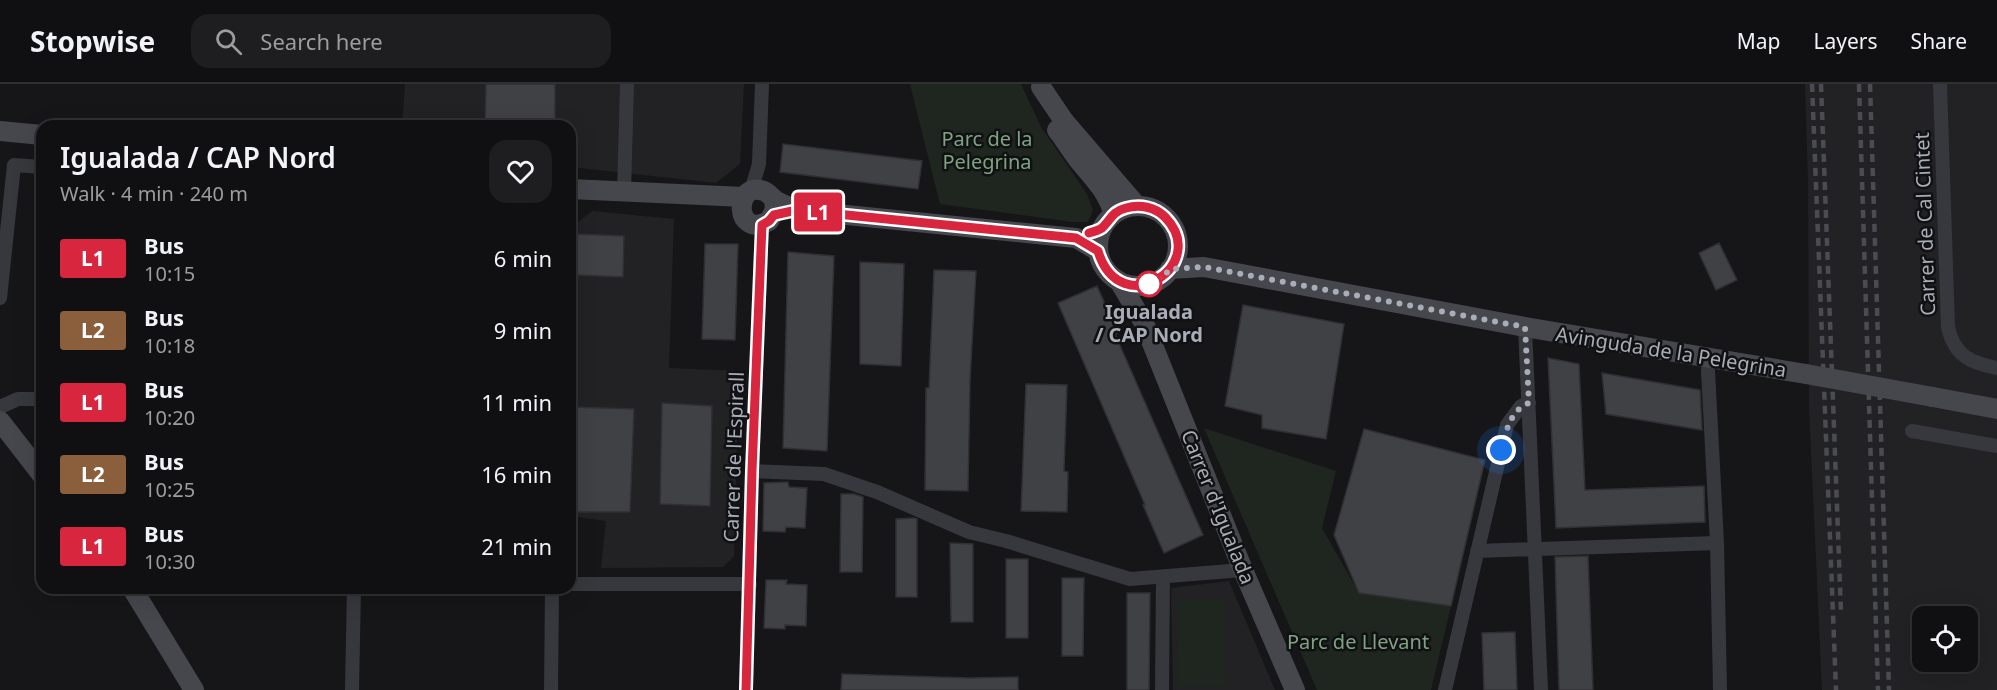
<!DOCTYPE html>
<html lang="en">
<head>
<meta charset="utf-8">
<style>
	:root { --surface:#101012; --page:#1e1e20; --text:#f1f3f6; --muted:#9c9d9f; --line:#303032 }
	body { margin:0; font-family:"Noto Sans",sans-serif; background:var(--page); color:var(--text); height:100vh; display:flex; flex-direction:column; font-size:22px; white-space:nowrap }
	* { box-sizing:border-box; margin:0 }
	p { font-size:20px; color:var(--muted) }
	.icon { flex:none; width:33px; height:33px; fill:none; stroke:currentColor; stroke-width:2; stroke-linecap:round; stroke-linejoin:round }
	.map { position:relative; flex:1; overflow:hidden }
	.drawer { position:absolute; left:36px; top:36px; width:540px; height:474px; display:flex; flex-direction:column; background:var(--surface); border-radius:18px; box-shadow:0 6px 24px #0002,0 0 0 2px var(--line) }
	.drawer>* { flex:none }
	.badge { padding:0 12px; border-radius:4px; font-size:21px; line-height:39px }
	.controls { position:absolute; left:1912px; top:522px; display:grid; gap:12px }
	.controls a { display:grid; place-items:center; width:66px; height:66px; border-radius:12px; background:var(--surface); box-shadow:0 6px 24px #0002,0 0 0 2px var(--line); font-size:30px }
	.you { position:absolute; width:30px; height:30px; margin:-15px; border:4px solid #fff; border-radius:50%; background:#1a73e8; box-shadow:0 0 0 9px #1a73e833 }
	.map>.badge { position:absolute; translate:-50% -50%; box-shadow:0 0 0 3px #fff }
	.round { display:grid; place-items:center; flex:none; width:63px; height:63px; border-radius:18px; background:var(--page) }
	.head { display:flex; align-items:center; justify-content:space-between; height:102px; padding:0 24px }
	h1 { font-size:28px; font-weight:600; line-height:45px }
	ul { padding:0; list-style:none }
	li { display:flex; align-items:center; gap:18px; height:72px; padding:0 24px }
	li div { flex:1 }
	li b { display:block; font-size:22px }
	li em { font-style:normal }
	li .badge { min-width:66px; font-weight:700; text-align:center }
	header { display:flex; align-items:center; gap:36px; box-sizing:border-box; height:84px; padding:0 30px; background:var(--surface); border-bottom:2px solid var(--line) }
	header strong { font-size:28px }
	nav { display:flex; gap:33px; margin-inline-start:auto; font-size:21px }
	.search { width:420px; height:54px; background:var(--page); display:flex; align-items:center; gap:15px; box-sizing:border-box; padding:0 21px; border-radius:18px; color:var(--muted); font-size:22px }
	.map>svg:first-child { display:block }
	.built { fill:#222225; fill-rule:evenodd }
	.green { fill:#1e261f }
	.building { fill:#404145; stroke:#303034; stroke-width:1.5 }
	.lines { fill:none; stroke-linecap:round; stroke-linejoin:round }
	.street { stroke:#37383d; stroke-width:14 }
	.secondary { stroke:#45474d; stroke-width:20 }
	.rail { stroke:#4a4c52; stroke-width:4.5; stroke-dasharray:8 6; stroke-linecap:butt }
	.secondary-bridge { stroke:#45474d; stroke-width:20 }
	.line-casing { stroke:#fff; stroke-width:14 }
	.line { stroke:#d7263d; stroke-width:9 }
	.walk { stroke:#a8adb8; stroke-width:6; stroke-dasharray:0 10.8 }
	.stop-dot { fill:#fff; stroke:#d7263d; stroke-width:3 }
	.labels { text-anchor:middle; stroke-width:5; stroke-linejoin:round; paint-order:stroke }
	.park-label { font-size:20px; fill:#7fa381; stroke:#111113 }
	.street-label { font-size:20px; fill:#a8adb8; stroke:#111113 }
	.stop-label { font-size:20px; font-weight:bold; fill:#a8adb8; stroke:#111113 }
</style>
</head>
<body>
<header>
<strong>Stopwise</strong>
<div class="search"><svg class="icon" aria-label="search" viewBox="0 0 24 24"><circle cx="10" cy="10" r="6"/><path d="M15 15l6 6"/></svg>Search here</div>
<nav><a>Map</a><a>Layers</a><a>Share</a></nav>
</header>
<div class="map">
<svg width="1997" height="606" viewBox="0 0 1997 606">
	<rect width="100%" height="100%" fill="#161618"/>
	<!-- built -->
	<path class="built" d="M405,0H744L740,80L716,99L570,83V42H402Z
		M1805,0H1997V606H1822L1809,324L1808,95ZM1923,532H1968V578H1923Z
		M592,127L674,135L669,284L739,287L734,472L723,483L601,484L606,437L570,432V224L572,143Z
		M1229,497L1275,606H1173L1171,504Z"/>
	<!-- green -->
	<path class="green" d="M910,0H1021L1041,43L1087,110L1093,126L1088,138H1073L940,120Z
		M1204,344L1336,387L1322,444L1359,509L1451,522L1431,606H1317Z
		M1179,515L1225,516L1224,603L1177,602Z"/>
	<!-- building -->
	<path class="building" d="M486,0H555V42H485Z
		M783,60L922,77L918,105L780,88Z
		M577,150L624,152L623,193L576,191Z
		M1719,159L1737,196L1716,206L1699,169Z
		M705,160H738L735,256L702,255Z
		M788,168L834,172L827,367L783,364Z
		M860,178L904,180L901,282L860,280Z
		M934,186L976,187L970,296L968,407L925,406L926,304H929Z
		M1097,202L1118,249L1115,250L1203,451L1164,469L1143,421H1145L1058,219Z
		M1243,221L1344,240L1326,355L1262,344V331L1225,322Z
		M1548,274L1579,280L1585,406L1704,402L1705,438L1556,444Z
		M1602,289L1700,306L1702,346L1606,330Z
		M1026,300L1067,301L1064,387L1068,388L1067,428L1021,427Z
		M662,319L712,322L710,422L660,420Z
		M570,323L634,325L630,428H570Z
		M1364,345L1485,376L1451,522L1359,509L1334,451Z
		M788,398L789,403L807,404L805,444L786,443L785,448L763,447L764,399Z
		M841,410H854L863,413L862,488H840Z
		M914,434L917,435V513H896V435Z
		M950,459L973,460V538H951Z
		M1588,472L1593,606H1559L1555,473Z
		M1006,475H1028V554H1006Z
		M1062,494H1084L1083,572H1062Z
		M766,496H787L786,500L807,501L806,542L785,541V545L764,544Z
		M1127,509H1150L1149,606H1127Z
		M1515,548L1517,606H1484L1482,549Z
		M842,590L969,594L1018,593V606H841Z"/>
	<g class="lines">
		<!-- street -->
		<path class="street" d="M1940,0L1948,243C1954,271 1970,279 1997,284
			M751,107L759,80L762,0
			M624,108L627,0
			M0,214L14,81L42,83
			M1525,243L1541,606
			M1709,274L1708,287L1717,459L1720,606
			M0,323L18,315H42
			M1912,347L1997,362
			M752,387L824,390L877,408L969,448L1006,457L1130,495L1243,486
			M1477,467L1717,459
			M570,500H750
			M352,606L354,504
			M551,606L552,504
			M746,606L752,387L762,141
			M1162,606L1163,493
			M1445,606L1507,341L1521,322L1529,319"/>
		<!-- secondary -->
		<path class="secondary" d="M1041,3L1064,37L1137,122
			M1057,46C1065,56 1072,68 1080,78C1095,96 1106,106 1114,130
			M0,47L42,51
			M570,105L744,113
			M774,115L775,126L769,137C734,156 733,96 764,107C769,109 771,113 775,116C781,120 790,123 797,126L1076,154L1098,167
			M1098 162a40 40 0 1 1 80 0a40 40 0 1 1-80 0Z
			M1170,185L1204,183L1525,243L1806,290
			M1119,197L1144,239L1243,486L1295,606
			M1933,313L1997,325
			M0,337L42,391
			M132,504L194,606"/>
		<!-- rail -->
		<path class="rail" d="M1812,0L1836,606
			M1821,0L1841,528
			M1859,0L1878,606
			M1870,0L1889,606"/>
		<!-- secondary-bridge -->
		<path class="secondary-bridge" d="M1806,290L1933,313"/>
	</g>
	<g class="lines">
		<!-- line casing -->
		<g class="line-casing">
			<path id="line" d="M746,606L752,387L762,141L769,137L774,131L797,126L1076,154L1098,167C1120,240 1212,181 1165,133C1155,123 1140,120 1126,124C1111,128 1111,136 1102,144C1099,146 1093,148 1089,149"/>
		</g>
		<!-- line -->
		<use href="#line" class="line"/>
		<!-- walk -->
		<path class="walk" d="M1149,200L1163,193L1170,185L1204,183L1525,243L1529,319C1510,326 1506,348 1501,366"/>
	</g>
	<!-- markers -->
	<circle class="stop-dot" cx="1149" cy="200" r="12"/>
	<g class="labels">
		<!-- park labels -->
		<g class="park-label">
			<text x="987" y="62">Parc de la<tspan x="987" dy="23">Pelegrina</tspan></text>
			<text x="1358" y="565">Parc de Llevant</text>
		</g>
		<!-- street labels -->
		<g class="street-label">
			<text transform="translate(1925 140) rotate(-92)" y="7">Carrer de Cal Cintet</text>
			<text transform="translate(1671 268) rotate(9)" y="7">Avinguda de la Pelegrina</text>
			<text transform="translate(734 373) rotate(-88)" y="7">Carrer de l'Espirall</text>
			<text transform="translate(1218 423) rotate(68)" y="7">Carrer d'Igualada</text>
		</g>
		<!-- stop labels -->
		<g class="stop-label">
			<text x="1149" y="235">Igualada<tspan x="1149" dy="23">/ CAP Nord</tspan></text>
		</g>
	</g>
</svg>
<div class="controls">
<a><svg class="icon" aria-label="locate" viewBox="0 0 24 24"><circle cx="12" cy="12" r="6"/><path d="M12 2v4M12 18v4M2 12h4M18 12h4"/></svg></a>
</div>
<div class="you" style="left:1501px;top:366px"></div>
<b class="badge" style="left:818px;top:128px;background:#d7263d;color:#fff">L1</b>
<section class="drawer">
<div class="head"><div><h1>Igualada / CAP Nord</h1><p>Walk · 4 min · 240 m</p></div><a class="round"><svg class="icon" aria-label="heart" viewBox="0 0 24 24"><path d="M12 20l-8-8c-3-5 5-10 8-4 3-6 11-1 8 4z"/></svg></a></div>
<ul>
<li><span class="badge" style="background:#d7263d;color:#fff">L1</span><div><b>Bus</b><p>10:15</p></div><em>6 min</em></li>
<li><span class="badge" style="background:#8b5e3c;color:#fff">L2</span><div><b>Bus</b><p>10:18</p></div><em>9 min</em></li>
<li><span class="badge" style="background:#d7263d;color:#fff">L1</span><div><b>Bus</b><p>10:20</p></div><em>11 min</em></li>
<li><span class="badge" style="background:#8b5e3c;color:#fff">L2</span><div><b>Bus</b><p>10:25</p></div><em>16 min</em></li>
<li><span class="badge" style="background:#d7263d;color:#fff">L1</span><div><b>Bus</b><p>10:30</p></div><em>21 min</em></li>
</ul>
</section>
</div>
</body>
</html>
